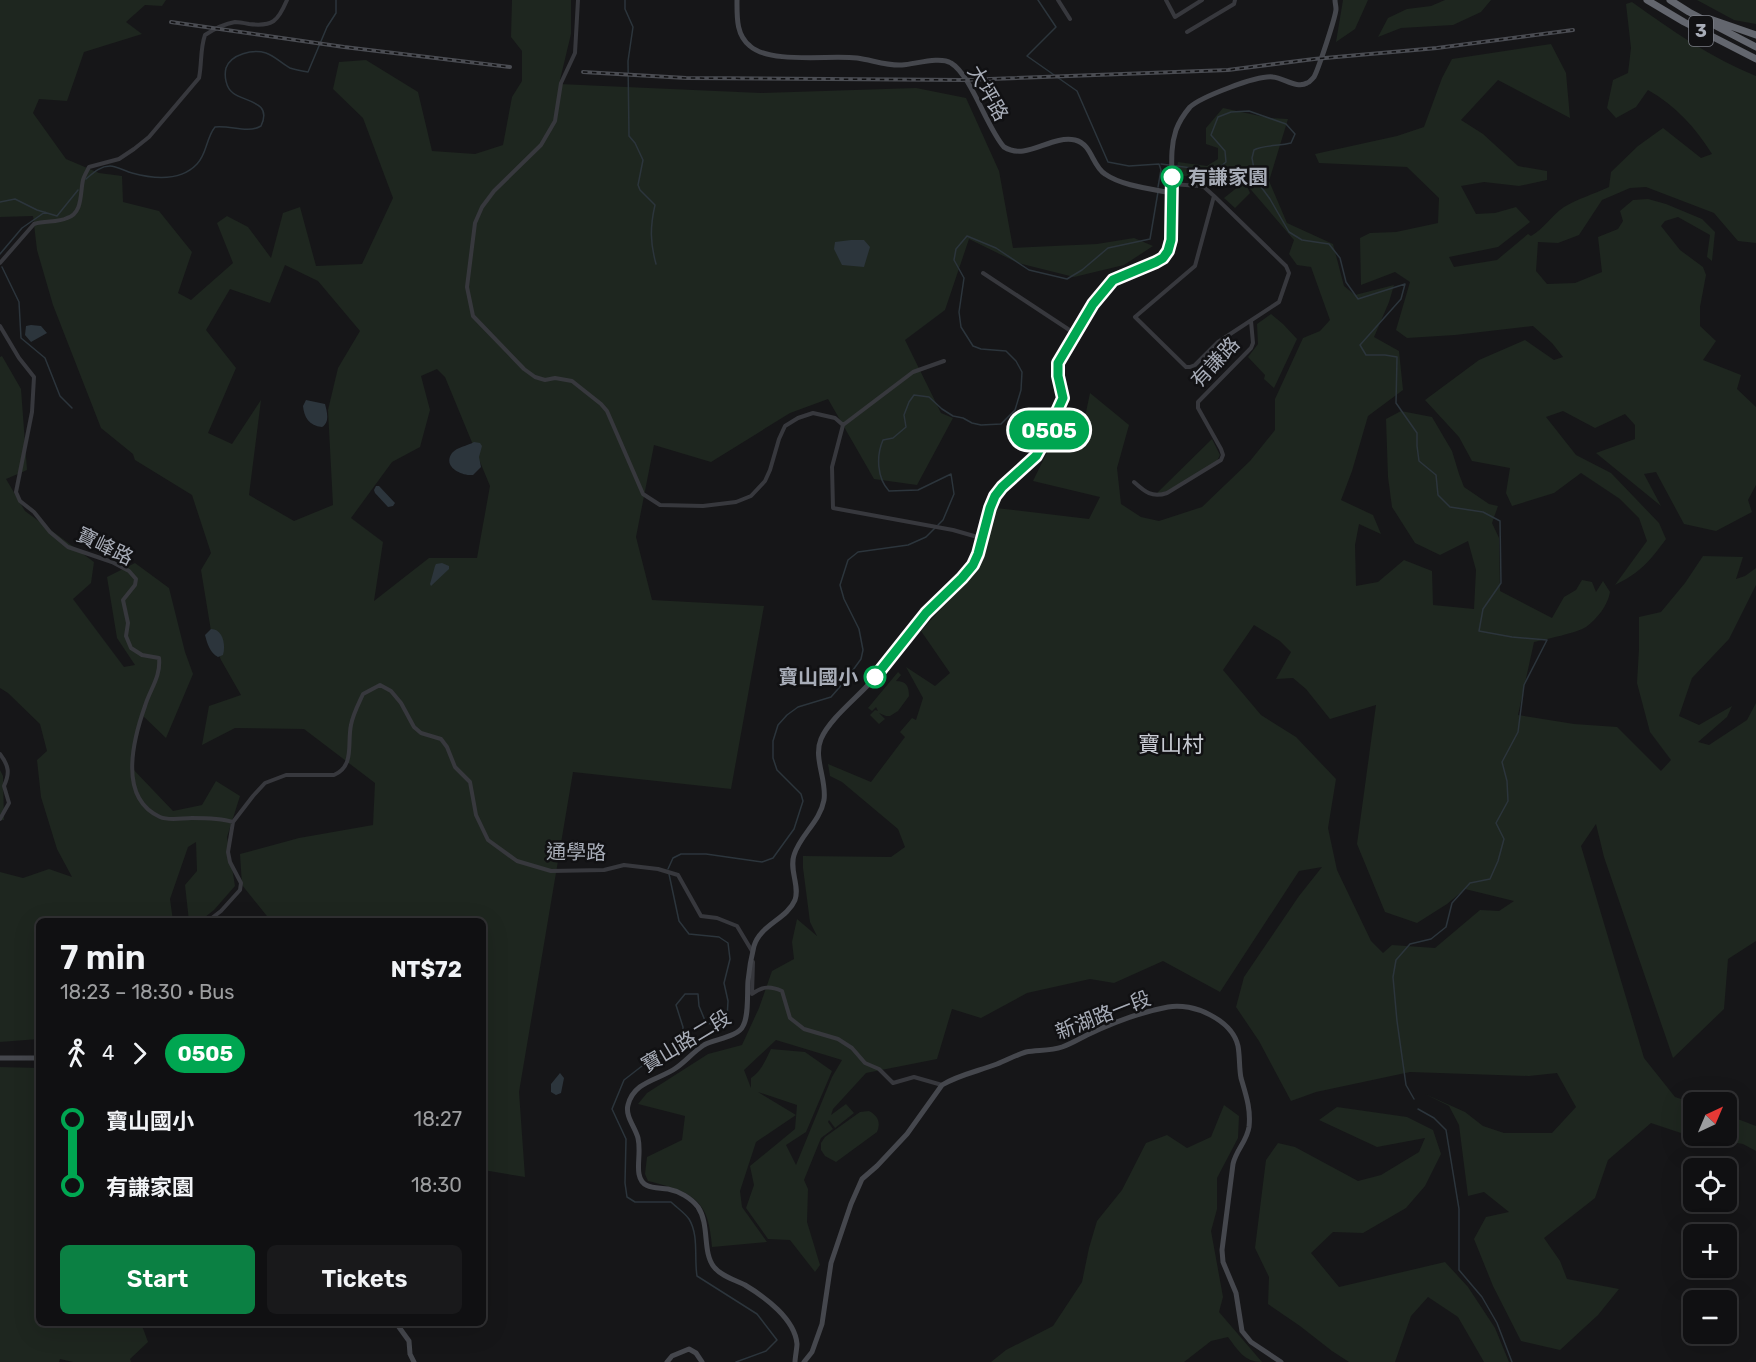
<!DOCTYPE html>
<html lang="en">
<head>
<meta charset="utf-8">
<style>
	:root { --surface:#101012; --page:#19191b; --text:#f1f3f6; --muted:#9c9d9f; --line:#303032; --accent:#0b8043 }
	body { margin:0; font-family:Rubik,"Noto Sans TC",sans-serif; background:var(--page); color:var(--text); height:100vh; display:flex; flex-direction:column; font-size:22px; white-space:nowrap }
	* { box-sizing:border-box; margin:0 }
	p { font-size:20px; color:var(--muted) }
	.icon { flex:none; width:33px; height:33px; fill:none; stroke:currentColor; stroke-width:2; stroke-linecap:round; stroke-linejoin:round }
	.map { position:relative; flex:1; overflow:hidden }
	.details { position:absolute; left:36px; top:918px; width:450px; height:408px; display:flex; flex-direction:column; background:var(--surface); border-radius:9px; box-shadow:0 6px 24px #0002,0 0 0 2px var(--line) }
	.details>* { flex:none }
	.badge { padding:0 12px; border-radius:20px; font-size:21px; line-height:39px }
	.needle { width:39px; rotate:44deg }
	.buttons { position:absolute; left:1683px; top:1092px; display:grid; gap:12px }
	.buttons a { display:grid; place-items:center; width:54px; height:54px; border-radius:9px; background:var(--surface); box-shadow:0 6px 24px #0002,0 0 0 2px var(--line); font-size:30px }
	.map>.badge { position:absolute; translate:-50% -50%; box-shadow:0 0 0 3px #fff }
	.legs { display:flex; align-items:center; gap:9px; height:66px; padding:0 24px; font-size:20px }
	.legs p { margin-inline-start:auto }
	.head { display:flex; align-items:center; justify-content:space-between; height:102px; padding:0 24px }
	h1 { font-size:33px; font-weight:600; line-height:45px }
	.cta { display:flex; gap:12px; margin-top:auto; padding:12px 24px }
	.cta a { flex:1; height:69px; border-radius:9px; background:var(--accent); color:#fff; font-size:24px; font-weight:600; line-height:69px; text-align:center }
	.cta a+a { background:var(--page); color:var(--text) }
	ul { padding:0 24px; list-style:none }
	li { display:flex; align-items:center; gap:21px; height:66px; font-size:22px }
	li i { display:grid; place-items:center; width:9px; height:100%; margin:0 8px; background:currentColor }
	li i::after { content:''; width:15px; height:15px; margin:-8px; border:4px solid; border-radius:50%; background:var(--surface) }
	li p { margin-inline-start:auto }
	li:first-child i { background:linear-gradient(#0000 50%,currentColor 0) }
	li:last-child i { background:linear-gradient(currentColor 50%,#0000 0) }
	.map>svg:first-child { display:block }
	.green { fill:#1e261f; fill-rule:evenodd }
	.water { fill:#2c353c }
	.lines { fill:none; stroke-linecap:round; stroke-linejoin:round }
	.stream { stroke:#2c353c; stroke-width:1.5 }
	.street { stroke:#37383d; stroke-width:4 }
	.secondary { stroke:#45474d; stroke-width:5 }
	.highway { stroke:#63666e; stroke-width:7 }
	.rail-casing { stroke:#4a4c52; stroke-width:4 }
	.rail { stroke:#111113; stroke-width:1.5; stroke-dasharray:4.5; stroke-linecap:butt }
	.line-1-casing { stroke:#fff; stroke-width:14 }
	.line-1 { stroke:#00a651; stroke-width:9 }
	.stop-1-dot { fill:#fff; stroke:#00a651; stroke-width:3 }
	.labels { text-anchor:middle; stroke-width:5; stroke-linejoin:round; paint-order:stroke }
	.shield { fill:#111113; stroke:#7b7e86; stroke-width:1.5 }
	.shield-label { font-size:18px; font-weight:bold; fill:#a8adb8 }
	.street-label { font-size:20px; fill:#a8adb8; stroke:#111113 }
	.stop-label { font-size:20px; font-weight:bold; fill:#a8adb8; stroke:#111113; text-anchor:start }
	.quarter-label { font-size:22px; fill:#c9ccd4; stroke:#111113 }
</style>
</head>
<body>
<div class="map">
<svg width="1756" height="1362" viewBox="0 0 1756 1362">
	<rect width="100%" height="100%" fill="#161618"/>
	<!-- green -->
	<path class="green" d="M0,0H166L162,6L145,5L126,22L142,34L84,52L67,101L39,99L33,113L66,159L99,173L122,176L123,202L159,211L192,252L178,293L191,300L233,263L217,223L227,216L248,227L271,258L283,213L300,207L316,266L362,264L393,198L363,118L333,89L339,62L366,60L418,92L432,151L475,154L503,145L512,97L522,81V51L511,37L512,0H571V34L559,84L761,93L916,88L966,98L999,171L1013,248L1097,244L1134,238L1153,246L1124,265L1074,277L1018,263L969,239L945,310L905,340L941,413L953,418L917,485L874,479L828,399L790,413L711,462L654,445L636,537L652,600L764,606L731,789L573,772L519,1092L525,1177L483,1170V921H271L242,885L240,854L299,838L373,825L375,783L304,729L235,728L202,745L209,706L241,695L221,660L212,637L201,570L211,553L192,495L135,460L133,454L101,428L53,305L37,250L33,216L0,217ZM285,265L318,281L360,331L338,368L328,410L333,505L294,521L249,495L261,400L232,444L208,433L236,368L206,330L230,289L270,303ZM437,369L445,377L490,486L477,558H429L374,601L383,542L351,518L392,462L420,447L430,410L421,376Z
		M1343,0H1368L1355,29L1336,42Z
		M1445,0H1491L1481,12L1453,25L1401,28L1378,37L1388,18L1407,9L1431,6Z
		M1697,0H1756V24L1734,20Z
		M1632,2C1671,30 1711,58 1756,76V243L1738,241L1714,213L1646,187L1630,188L1602,200L1579,235L1558,243L1538,242L1536,271L1547,284L1575,283L1602,272L1598,237L1618,229L1623,221L1620,211L1633,200L1648,199L1666,204L1702,219L1715,232L1712,261L1707,257L1710,235L1678,217L1665,221L1661,226L1680,250L1703,267L1706,275L1700,307V326L1716,341L1703,360L1741,375L1737,389L1756,407V485L1748,500L1752,512L1716,531L1684,524L1656,472L1644,474L1661,506L1596,453L1635,439V425L1625,414L1595,428L1563,411L1546,417L1576,455L1611,473L1659,523L1666,539C1649,562 1641,572 1615,585L1647,541L1639,518L1620,499L1581,473L1554,493L1512,506L1506,493L1510,468L1472,461L1459,437L1425,400L1479,360L1525,340L1554,360L1563,357L1552,343L1533,326L1455,335L1407,338L1396,330L1410,282L1395,272L1361,285L1360,238L1370,233L1396,232L1438,223L1439,198L1407,167L1319,163L1315,154L1397,136L1424,127L1442,78L1452,59L1551,44L1566,73L1570,118L1498,80L1461,120L1483,134L1518,166L1547,171V180L1519,186L1484,182L1461,186L1476,214L1495,213L1516,207L1530,222L1498,247L1449,257L1454,267L1497,260L1528,234L1531,236C1544,229 1551,216 1564,207C1577,199 1594,194 1609,187L1611,172L1638,146L1663,128L1701,158L1712,154C1696,128 1675,105 1648,90L1636,107L1616,118L1607,108L1613,80L1628,73L1631,48L1626,4Z
		M1223,108L1269,118L1288,119L1269,181L1287,223L1333,244L1344,286L1355,295L1394,285L1389,302L1374,337L1399,351L1403,390L1368,416L1352,471L1341,500L1373,515L1381,534L1359,524L1355,545L1356,586L1378,582L1404,560L1432,571L1433,605L1474,609L1476,570L1468,541L1440,555L1415,543L1392,507L1388,477L1386,419L1401,411L1432,417L1452,451L1459,474L1464,487L1489,504L1498,506L1492,523L1499,538L1500,591L1552,618L1564,597L1576,590L1582,580L1592,582L1596,592L1603,581L1610,592C1608,605 1597,619 1586,627C1577,633 1546,639 1534,642L1518,715L1574,724L1617,727L1661,771L1671,760L1650,732L1637,683L1639,649V617L1661,612L1685,583L1703,556L1743,557L1736,579L1745,576L1756,568V585L1729,639L1692,678L1679,716L1699,725L1732,706L1727,717L1698,742L1709,745L1747,720L1756,703V941L1728,959L1724,1009L1673,1058L1604,857L1596,824L1581,846L1644,1058L1675,1097L1693,1103L1694,1136H1726L1727,1115L1756,1126V1151L1743,1144L1687,1135L1651,1123L1608,1160L1595,1198L1544,1238L1560,1261L1567,1279L1619,1289L1598,1315L1560,1350L1521,1341L1493,1286L1474,1239L1486,1217L1509,1212L1484,1192L1468,1196L1459,1125L1449,1106L1425,1094L1465,1112L1483,1126L1504,1133H1552L1576,1107L1557,1073L1529,1076L1410,1072L1316,1092L1291,1101L1259,1041L1236,1007L1244,977L1299,896L1322,867L1299,871L1220,992L1163,961L1114,983L1090,979L1027,993L981,1018L952,1009L937,1059L866,1073L833,1109L831,1115L846,1104L854,1113L835,1128L829,1120L828,1122L833,1129L821,1138L804,1180L808,1189L807,1222L820,1265L815,1272L790,1240L768,1239L746,1208L754,1185L750,1166L795,1129L797,1105L758,1092L796,1115L756,1142L740,1191L742,1207L767,1242L712,1247C711,1237 710,1227 707,1218C699,1192 671,1187 648,1181L645,1174L647,1157L682,1140L685,1116L638,1104L647,1093L708,1054L742,1045L759,1008L772,971L794,959L792,942L797,919L817,936L810,922L803,868V856L891,857L905,847L898,829L842,782L830,776L828,764L871,782L905,737L900,732L912,718L916,720L923,698L906,667L935,686L950,673L921,631L970,576L996,508L1089,519L1100,497L1033,481L1059,428L1085,417L1090,393L1129,425L1117,468L1121,504L1141,517L1159,521L1202,507L1250,461L1275,430V399L1303,338L1320,331L1330,320L1311,267L1297,265L1289,254L1294,240L1246,184L1250,193L1235,208L1224,198L1244,182L1234,185L1227,179L1188,177L1176,173L1178,162L1207,166L1218,159V148L1206,144V128ZM1254,625L1280,641L1291,652L1276,679L1293,678L1306,689L1330,719L1376,705L1357,844L1385,912L1417,923L1447,904L1465,889L1514,901L1499,911L1480,910L1435,948L1392,945L1383,953L1371,941L1337,870L1328,828L1336,779L1296,737L1261,715L1223,670ZM776,1040L842,1060L832,1077L796,1165L786,1145L806,1132L832,1071L805,1052L771,1049C766,1059 761,1072 751,1078V1088L744,1070Z
		M1271,314L1283,324L1297,339L1274,388L1264,379L1265,375L1248,357L1258,344L1257,324Z
		M2,356L21,389L27,470L6,479L25,511L94,562L91,583L73,599L124,667L135,665L117,638L107,577L135,563L169,588L185,652L193,674L166,738L141,714L131,767L173,811L202,805L216,781L240,796L227,837L235,886L214,910L200,921H189L185,885L197,871L196,842L188,847L170,899L173,921H39V1039L0,1042V872L23,878L49,869L72,877L57,849L41,797L37,760L47,751L40,724L8,693L0,688V357Z
		M1212,439L1220,455L1216,463L1167,491L1156,494Z
		M898,672L901,675L896,681C906,681 909,686 909,696L898,711L890,716H886L879,713L885,719L879,724L870,715L875,710L878,711L876,707L872,711L868,708Z
		M0,770L3,776L4,820H0Z
		M0,1067L39,1068V1323H141L148,1342L130,1359L131,1362H73L60,1359L59,1362H0Z
		M1224,1105L1239,1116L1238,1138L1217,1178V1209L1211,1231L1223,1297L1219,1312L1262,1362C1244,1362 1238,1350 1228,1337L1211,1341L1184,1362H991L1006,1350L1053,1326L1082,1282L1089,1248L1097,1221L1122,1190L1146,1143L1167,1135L1187,1148L1211,1137Z
		M1337,1107L1407,1117L1433,1130L1441,1154L1425,1186L1406,1208L1363,1233L1333,1232L1311,1253L1339,1287L1445,1262L1468,1287L1495,1328L1509,1362H1484L1458,1317L1428,1297L1411,1316L1395,1362H1349L1332,1351L1300,1326L1268,1304L1269,1277L1255,1248L1266,1160L1278,1143L1295,1147L1358,1181L1381,1175L1419,1152L1425,1138L1377,1147L1319,1120Z
		M869,1111C878,1116 881,1122 877,1132L836,1162L825,1156L821,1150V1143L825,1137L860,1112Z"/>
	<!-- water -->
	<path class="water" d="M851,240H864L870,247L864,267L842,265L834,249L835,242Z
		M31,325L41,326L47,333L31,342L25,335L26,326Z
		M306,400L325,404C327,412 330,422 322,427C309,426 304,417 303,406Z
		M474,442L480,443L482,446L479,457L481,467L473,475C462,476 442,467 452,453C457,447 467,446 474,442Z
		M376,486H379L395,503L393,506L388,507L375,493L374,490Z
		M442,563L449,566V569L431,586L430,584L435,566L436,564Z
		M211,629C223,629 226,645 223,655L218,657C210,653 207,643 205,635Z
		M560,1073L564,1078L561,1093L556,1095L551,1092V1084Z"/>
	<g class="lines">
		<!-- stream -->
		<path class="stream" d="M625,0V9L633,27L628,61L629,136L635,143L643,160L638,185L640,190L655,205C650,227 650,242 656,264
			M1038,0L1056,27L1027,56L1077,91L1108,162L1129,166L1159,164L1161,170L1158,187
			M1161,164L1215,171L1226,162L1225,151L1211,135L1218,117L1231,112L1249,111L1286,124L1295,134L1291,143C1280,146 1262,145 1254,150L1252,158L1256,180L1270,199L1289,232L1302,240L1329,244L1340,258L1346,282L1358,299L1405,284L1401,299L1360,345L1366,355H1385L1397,357L1396,403L1417,433V446L1419,461L1436,475L1438,495L1450,507L1483,512L1500,521L1501,583L1483,609L1479,631L1512,637L1547,640L1524,685L1518,732L1502,762L1507,781L1508,801L1496,823L1504,839L1498,861L1490,879L1470,883L1452,903L1446,927L1431,939L1410,944L1396,960L1393,977L1397,1021L1406,1085L1414,1099
			M86,179C93,173 100,166 110,166C116,166 125,171 132,173C154,179 180,182 197,164C207,154 206,138 215,127C231,125 247,134 261,126C273,101 244,102 233,93C226,88 224,76 226,68C231,54 253,49 266,53C275,56 282,64 290,68C296,70 302,71 308,72L327,27L336,13V0
			M0,202L15,199L37,210L57,216L78,190
			M0,254L22,228L45,212
			M2,267L19,302L21,338L45,358L60,396L72,408
			M938,525L943,520L954,494L951,474L918,490L889,491C877,478 876,456 883,440L893,438L906,427L904,415L909,402L914,395L929,397L942,409L953,416L963,418L972,423L981,425L1001,424L1015,410L1021,390L1022,372L1016,361L1006,351L981,349L973,346L961,327L959,312L964,278L954,260L956,249L967,236L996,248L1029,270L1067,279L1082,270L1108,248L1150,239L1158,192
			M668,869L673,858L681,854H706L762,862L773,858L794,829L803,801L801,794L777,770L773,758V741L778,725L787,715L798,707L831,697L845,681L861,659L863,650L859,629L844,599L840,585L848,560L858,552L908,545L926,537L935,528
			M669,874L679,921L689,934L719,937L728,943L730,959L724,983L728,1001L727,1019L717,1025L706,1023L699,1006L698,994H685L676,1005L683,1027V1042L674,1053L642,1066L624,1080L612,1109L626,1139L625,1183L627,1197L635,1202H671C676,1207 685,1213 689,1219C699,1235 694,1258 697,1276L757,1314L777,1340L766,1351L736,1362
			M1418,1109L1434,1118L1446,1130L1459,1209V1270L1482,1297L1497,1323L1512,1362"/>
		<!-- street -->
		<path class="street" d="M578,0L575,53L561,83L555,121L541,145L494,191L482,207L475,223L467,287L473,316L524,369L535,377L545,380L555,378L572,381L601,404L607,411L643,494L660,505L703,506L736,502L751,496L765,481L770,470L779,439L785,426L798,418L813,413L835,418L843,425L832,467L833,508L953,530L981,538
			M1058,0L1070,19
			M1166,0L1175,17L1202,0
			M1187,32L1234,4L1235,0
			M1172,184L1199,186L1204,187L1214,196L1286,266L1289,273L1279,302L1218,342L1195,365L1190,367H1186L1135,317L1195,266L1214,196
			M0,263L34,224C45,220 57,223 67,218C83,213 80,193 83,180C84,176 87,171 89,167L119,159L134,149L149,137L199,78C202,63 200,49 205,35C214,29 223,24 235,22C239,22 244,23 249,24C273,27 278,21 287,0
			M983,273L1074,333
			M0,326L19,358L34,377L32,412L16,492L20,501L34,512L50,532L68,547L112,562L129,571L136,579L135,585L123,600L128,623L126,636L131,648L142,655L159,658C161,677 150,689 145,706C133,740 118,798 160,817C169,821 182,818 192,818C206,818 220,818 233,822
			M843,425L913,372L944,361
			M1134,482C1145,492 1152,498 1167,493L1221,460L1223,455L1221,449L1198,408V402L1251,348L1253,343L1251,321
			M0,754C9,766 10,773 4,786L9,803L0,819
			M208,921L221,911L240,890L241,883L230,862L228,852L233,822L253,796L265,783L286,775H334C355,766 347,743 351,725C353,714 359,703 363,694L380,685L391,691L401,703L414,727L421,733L441,739L447,747L455,767L470,782L476,815L488,840L517,861L551,871L604,870L624,865L658,869L678,875L701,916L717,918L737,926L752,951
			M753,962L752,994C763,986 770,986 782,991L790,1018L804,1029L838,1039L852,1048L865,1063L879,1069L893,1083L914,1077L942,1085"/>
		<!-- secondary -->
		<path class="secondary" d="M737,0C737,17 736,35 750,46C770,64 829,55 857,58C872,60 887,66 902,65C916,64 940,56 951,63C971,75 987,128 1004,147C1027,161 1050,135 1075,140C1092,144 1092,166 1105,174C1122,186 1152,189 1172,193
			M0,1058H39
			M396,1323L409,1341L410,1354L414,1362
			M667,1362L672,1356L689,1349L696,1353L702,1362
			M795,1362C795,1358 797,1348 797,1344C795,1319 765,1297 745,1285C735,1280 721,1276 714,1267C702,1252 710,1225 698,1207C691,1198 679,1191 668,1189C656,1187 642,1190 639,1174C637,1164 641,1151 638,1138C635,1127 625,1116 628,1105C634,1081 659,1080 676,1068C686,1061 693,1052 704,1045C715,1039 738,1037 743,1026C749,1016 747,993 748,981C749,970 751,958 754,946C760,925 787,919 795,900C800,886 789,870 794,855C800,835 820,822 824,800C827,780 813,758 821,739C829,720 854,700 868,685C889,663 905,637 925,615C940,596 962,583 974,563C986,542 982,514 996,494C1006,479 1024,471 1035,457C1041,450 1059,410 1062,401C1065,389 1056,378 1058,365C1061,350 1080,324 1089,311C1096,298 1105,284 1118,277C1134,268 1164,267 1170,246C1171,243 1171,232 1171,228C1172,213 1172,198 1172,183C1172,165 1170,148 1176,130C1179,122 1184,114 1190,107C1201,97 1257,75 1273,77C1284,78 1297,89 1307,83C1310,82 1312,79 1314,77C1318,70 1336,16 1336,9C1336,6 1335,3 1335,0
			M804,1362L812,1352L822,1324L831,1263L851,1204L862,1179L877,1166L907,1134L942,1085C958,1075 979,1071 997,1064C1007,1060 1016,1055 1026,1052C1038,1050 1051,1051 1062,1047C1071,1044 1079,1039 1087,1035C1112,1023 1141,1012 1168,1007C1193,1002 1232,1020 1238,1046C1240,1057 1239,1068 1241,1078C1246,1095 1251,1109 1249,1127C1247,1141 1236,1150 1233,1164L1222,1250L1223,1262L1236,1293L1242,1331L1251,1342L1281,1362"/>
		<!-- highway -->
		<path class="highway" d="M1647,0L1684,22L1756,59
			M1670,0L1689,12L1756,47
			M1710,19L1756,35"/>
		<!-- rail casing -->
		<g class="rail-casing">
			<path id="rail" d="M171,22L344,47L510,67
				M583,72L686,78L962,80L1228,70L1314,59L1437,48L1573,30"/>
		</g>
		<!-- rail -->
		<use href="#rail" class="rail"/>
	</g>
	<g class="lines">
		<!-- line-1 casing -->
		<g class="line-1-casing">
			<path id="line-1" d="M875,677L926,613L962,578L973,565L978,554L990,508L995,496L1002,487L1036,456L1041,447L1063,398L1058,376V363L1093,304L1113,280L1156,262L1163,258L1168,251L1171,240L1172,177"/>
		</g>
		<!-- line-1 -->
		<use href="#line-1" class="line-1"/>
	</g>
	<!-- markers -->
	<g class="stop-1-dot">
		<circle cx="1172" cy="177" r="10"/>
		<circle cx="875" cy="677" r="10"/>
	</g>
	<g class="labels">
		<!-- shield labels -->
		<rect class="shield" x="1689" y="16" width="24" height="30" rx="4.5"/>
		<g class="shield-label">
			<text x="1701" y="37">3</text>
		</g>
		<!-- street labels -->
		<g class="street-label">
			<text transform="translate(988 93) rotate(60)" y="7">大坪路</text>
			<text transform="translate(1215 362) rotate(-47)" y="7">有謙路</text>
			<text transform="translate(105 546) rotate(26)" y="7">寶峰路</text>
			<text transform="translate(576 852) rotate(1)" y="7">通學路</text>
			<text transform="translate(1103 1015) rotate(-21)" y="7">新湖路一段</text>
			<text transform="translate(686 1041) rotate(-31)" y="7">寶山路二段</text>
		</g>
		<!-- stop labels -->
		<g class="stop-label">
			<text x="1188" y="184">有謙家園</text>
			<text x="858" y="684" text-anchor="end">寶山國小</text>
		</g>
		<!-- quarter labels -->
		<g class="quarter-label">
			<text x="1171" y="752">寶山村</text>
		</g>
	</g>
</svg>
<div class="buttons">
<a><svg class="needle" viewBox="-14 -14 28 28"><path d="M0-13l5 13h-10z" fill="#e53935"/><path d="M0 13l5-13h-10z" fill="#9c9d9f"/></svg></a>
<a><svg class="icon" aria-label="locate" viewBox="0 0 24 24"><circle cx="12" cy="12" r="6"/><path d="M12 2v4M12 18v4M2 12h4M18 12h4"/></svg></a>
<a>+</a>
<a>−</a>
</div>
<b class="badge" style="left:1049px;top:430px;background:#00a651;color:#fff">0505</b>
<section class="details">
<div class="head"><div><h1>7 min</h1><p>18:23 – 18:30 · Bus</p></div><b>NT$72</b></div>
<div class="legs"><svg class="icon" aria-label="walk" viewBox="0 0 24 24"><circle cx="13" cy="4" r="2"/><path d="M13 8l-2 6 4 7M11 14l-3 7M7 12l3-4h3l4 4"/></svg>4<svg class="icon" aria-label="forward" viewBox="0 0 24 24"><path d="M9 5l7 7-7 7"/></svg><b class="badge" style="background:#00a651;color:#fff">0505</b></div>
<ul>
<li><i style="color:#00a651"></i><b>寶山國小</b><p>18:27</p></li>
<li><i style="color:#00a651"></i><b>有謙家園</b><p>18:30</p></li>
</ul>
<div class="cta"><a>Start</a><a>Tickets</a></div>
</section>
</div>
</body>
</html>
